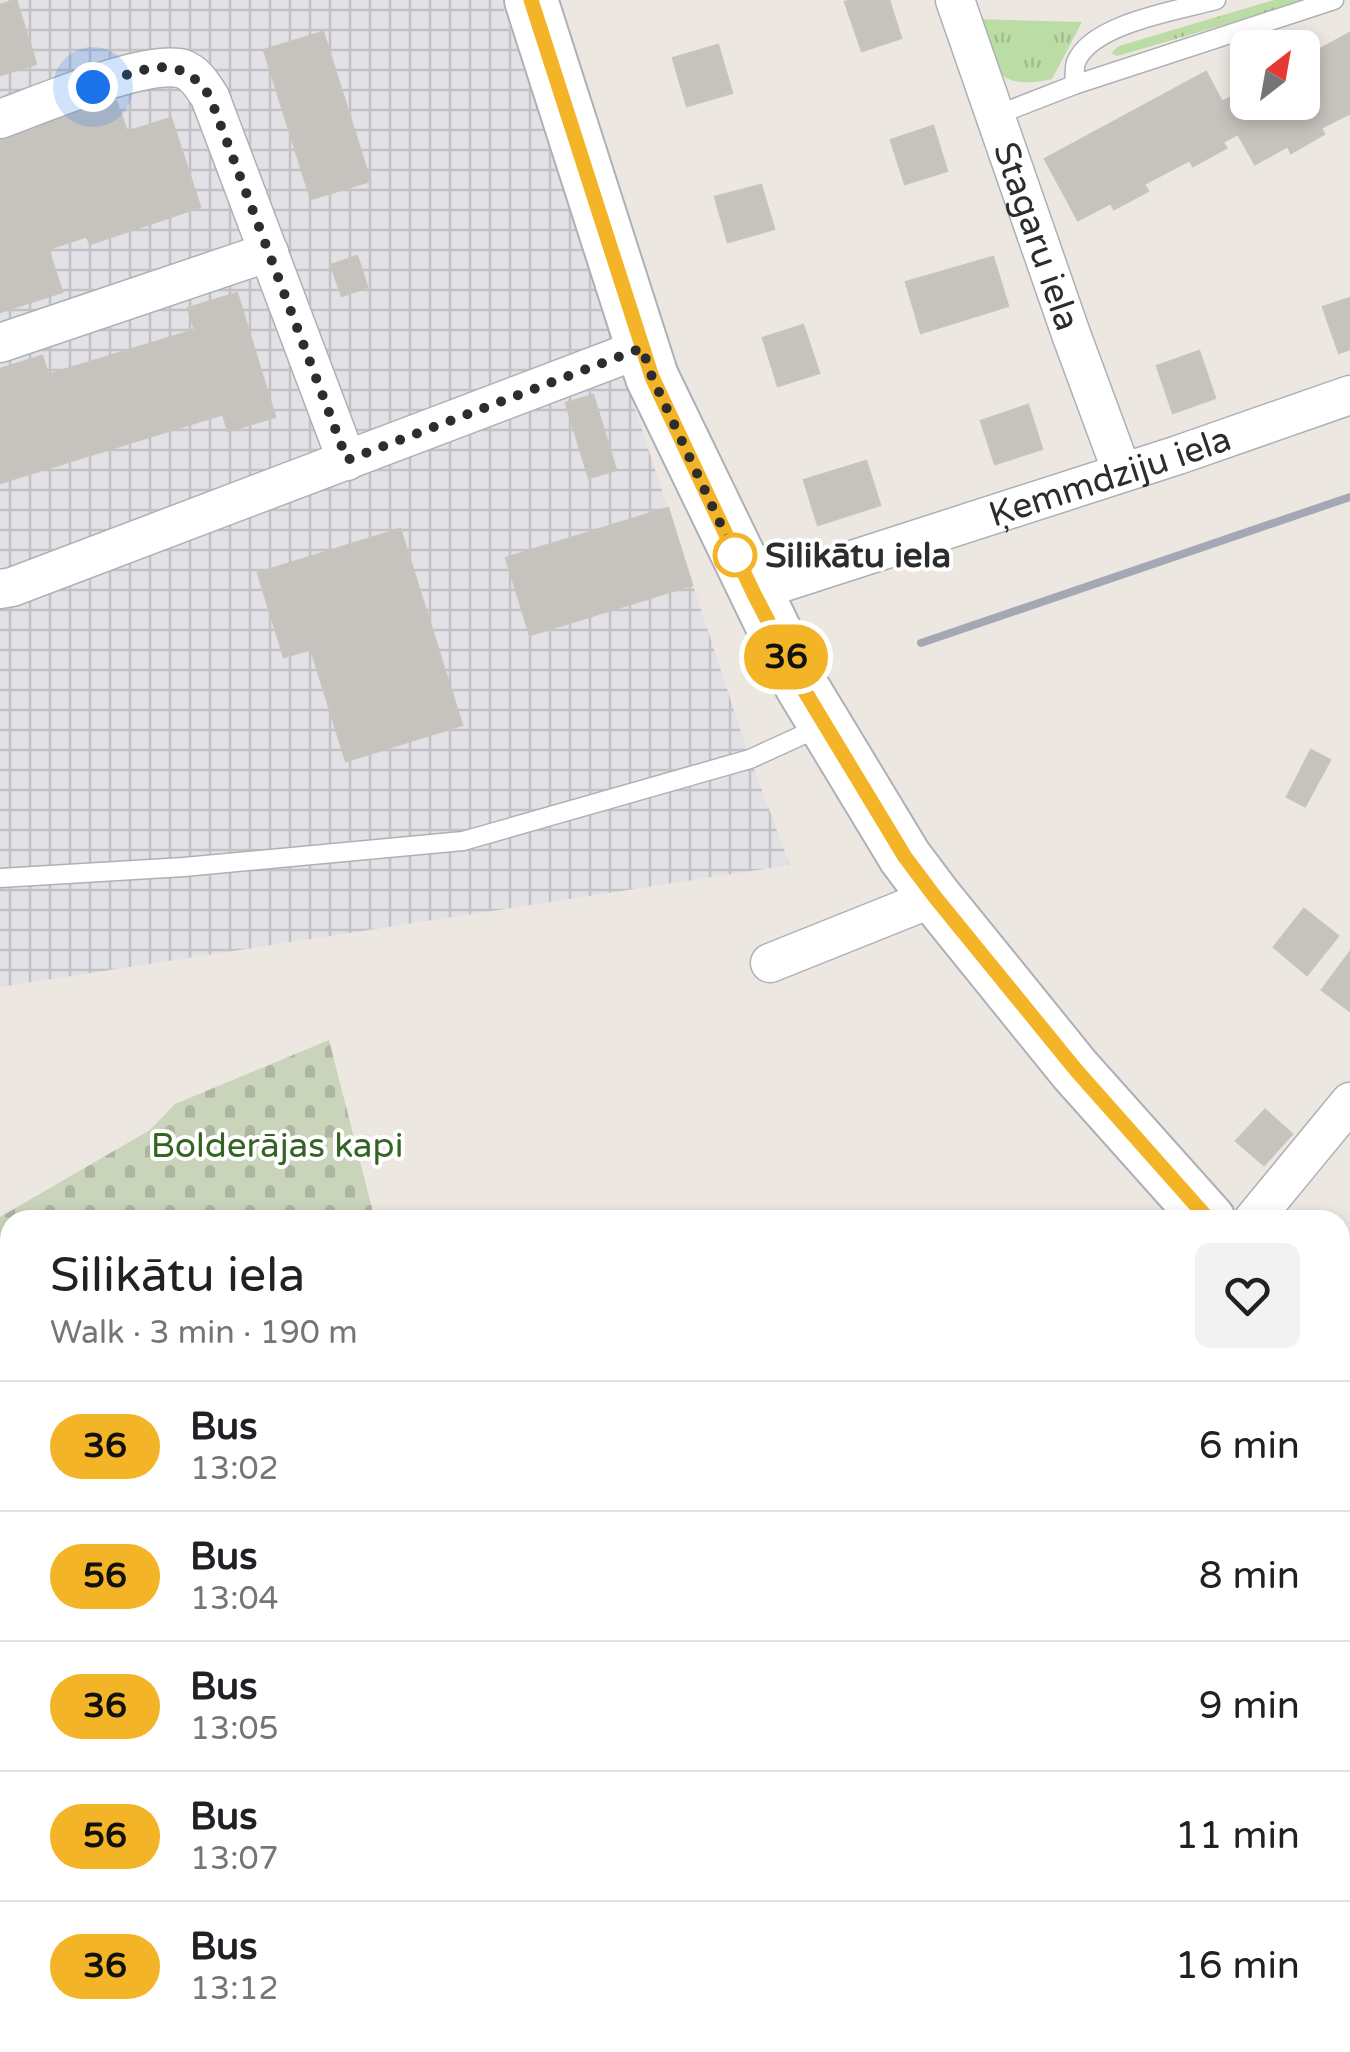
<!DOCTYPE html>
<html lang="en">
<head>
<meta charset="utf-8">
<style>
	:root { --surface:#fff; --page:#f2f2f2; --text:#202124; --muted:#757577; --line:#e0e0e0 }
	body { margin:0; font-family:"Varela Round",sans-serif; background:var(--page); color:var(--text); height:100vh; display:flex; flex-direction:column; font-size:38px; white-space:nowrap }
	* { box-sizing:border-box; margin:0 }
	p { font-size:32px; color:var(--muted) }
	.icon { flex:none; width:55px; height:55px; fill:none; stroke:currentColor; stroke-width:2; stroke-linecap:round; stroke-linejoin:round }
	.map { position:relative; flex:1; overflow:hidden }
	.panel { position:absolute; left:0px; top:1210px; width:1350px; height:842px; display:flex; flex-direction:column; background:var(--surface); border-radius:30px 30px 0 0; box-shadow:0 5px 15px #0003 }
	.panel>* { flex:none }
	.badge { padding:0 20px; border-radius:32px; font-size:35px; line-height:65px }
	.needle { width:65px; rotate:31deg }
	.tools { position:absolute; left:1230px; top:30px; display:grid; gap:20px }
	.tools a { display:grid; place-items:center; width:90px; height:90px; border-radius:15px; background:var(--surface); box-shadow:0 5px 15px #0003; font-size:50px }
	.you { position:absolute; width:50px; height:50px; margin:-25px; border:8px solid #fff; border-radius:50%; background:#1a73e8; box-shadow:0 0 0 15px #1a73e833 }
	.map>.badge { position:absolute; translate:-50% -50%; box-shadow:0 0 0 5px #fff }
	.round { display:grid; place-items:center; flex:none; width:105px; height:105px; border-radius:15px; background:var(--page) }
	.summary { display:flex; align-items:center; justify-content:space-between; height:170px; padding:0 50px }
	h1 { font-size:48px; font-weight:600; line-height:75px }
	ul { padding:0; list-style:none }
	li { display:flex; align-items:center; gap:30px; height:130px; padding:0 50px; border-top:2px solid var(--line) }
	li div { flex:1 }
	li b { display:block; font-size:38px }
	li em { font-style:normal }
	li .badge { min-width:110px; font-weight:700; text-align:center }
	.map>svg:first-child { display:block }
	.industrial { fill:url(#industrial-grid) }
	.grass { fill:url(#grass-tufts) }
	.cemetery { fill:url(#cemetery-stones) }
	.building { fill:#c6c2bd; stroke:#c8c3bb; stroke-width:2.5 }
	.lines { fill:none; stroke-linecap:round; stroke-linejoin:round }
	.lane-casing { stroke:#aeb0b7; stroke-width:21 }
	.street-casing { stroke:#aeb0b7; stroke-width:41 }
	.secondary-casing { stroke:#aeb0b7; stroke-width:56 }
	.lane { stroke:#fff; stroke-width:18 }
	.street { stroke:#fff; stroke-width:38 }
	.secondary { stroke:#fff; stroke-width:52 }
	.rail { stroke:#a4a8b5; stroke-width:8 }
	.line-casing { stroke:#fff; stroke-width:22 }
	.line { stroke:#f4b427; stroke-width:15 }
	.walk { stroke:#2d2d2d; stroke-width:10; stroke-dasharray:0 18 }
	.stop-dot { fill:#fff; stroke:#f4b427; stroke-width:5 }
	.labels { text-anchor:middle; stroke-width:8; stroke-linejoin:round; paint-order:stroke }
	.street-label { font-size:35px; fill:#2d2d2d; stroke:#fff }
	.stop-label { font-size:35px; font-weight:bold; fill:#2d2d2d; stroke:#fff; text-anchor:start }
	.park-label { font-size:35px; fill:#356324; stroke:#fff }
</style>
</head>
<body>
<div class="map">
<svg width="1350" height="2052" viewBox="0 0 1350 2052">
	<defs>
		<pattern id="industrial-grid" width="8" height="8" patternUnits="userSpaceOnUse" patternTransform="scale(2.5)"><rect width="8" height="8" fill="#e2e1e6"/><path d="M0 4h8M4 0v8" fill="none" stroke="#c2c1c6"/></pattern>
		<pattern id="grass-tufts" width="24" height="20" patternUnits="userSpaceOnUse" patternTransform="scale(2.5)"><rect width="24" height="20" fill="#bbdca5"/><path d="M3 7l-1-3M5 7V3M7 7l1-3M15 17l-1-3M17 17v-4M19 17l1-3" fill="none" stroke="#a1bd8e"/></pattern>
		<pattern id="cemetery-stones" width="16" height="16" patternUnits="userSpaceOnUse" patternTransform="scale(2.5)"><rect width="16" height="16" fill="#c9d4bb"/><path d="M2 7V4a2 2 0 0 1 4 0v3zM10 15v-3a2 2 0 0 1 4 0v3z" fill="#adb6a1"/></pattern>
	</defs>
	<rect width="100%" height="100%" fill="#ede7e2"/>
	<!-- industrial -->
	<path class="industrial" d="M0,0H501L750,759L790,865L0,987Z"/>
	<!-- grass -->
	<path class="grass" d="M1274,0H1310L1117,56L1111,53L1119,46Z
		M975,19L1082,22L1052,79C994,92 992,66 975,19Z"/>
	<!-- cemetery -->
	<path class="cemetery" d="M329,1040L375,1220H10V1980L0,1985V1217L150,1130L175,1104Z"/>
	<!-- building -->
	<path class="building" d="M16,0L36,64L0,75V5Z
		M853,0H889L901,38L862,51L845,2Z
		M323,32L370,181L311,199L264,50Z
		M1350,33V113L1321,128L1324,134L1291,153L1288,146L1255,164L1238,134L1223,142L1226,148L1193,166L1190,160L1144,184L1148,191L1114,209L1111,203L1078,220L1045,159L1206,72L1222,102L1248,88V102H1302V59Z
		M718,45L732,93L687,106L673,58Z
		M116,101L127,132L171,118L200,207L90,244L87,236L48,249L62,292L0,312V138Z
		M933,126L947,171L905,184L891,140Z
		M761,185L774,229L728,242L715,197Z
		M357,256L367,287L342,296L331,265Z
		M993,257L1008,306L921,333L906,282Z
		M237,293L275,417L228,431L223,414L0,483V369L42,356L48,375L195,330L188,308Z
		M1350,298V349L1339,353L1323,307Z
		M803,325L819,373L778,386L763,338Z
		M1199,351L1215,398L1173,413L1157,366Z
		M593,395L616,470L589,478L566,403Z
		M1028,405L1042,449L995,464L981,421Z
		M866,461L880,505L818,525L804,480Z
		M668,508L692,585L530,635L506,558Z
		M400,529L462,725L346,761L311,649L284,657L258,573Z
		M1311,750L1330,760L1305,806L1287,797Z
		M1304,909L1338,936L1307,975L1274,947Z
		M1350,952V1011L1322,990Z
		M1265,1110L1292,1134L1264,1165L1236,1141Z
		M521,2042H577V2052H521Z"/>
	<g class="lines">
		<!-- lane casing -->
		<g class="lane-casing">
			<path id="lane" d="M1074,85L1334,0
				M997,115L1074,85C1075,79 1074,68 1076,62C1092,23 1180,10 1216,0
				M0,878L184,867L463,841L750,759L820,727"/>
		</g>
		<!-- street casing -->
		<g class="street-casing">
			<g id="street">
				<path id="s1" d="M955,0L1071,334L1122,472"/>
				<path d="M0,119C39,105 148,58 183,69C195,73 203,86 210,97L347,461"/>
				<path d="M0,343L269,252"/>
				<path d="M0,589L12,587L642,348"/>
				<path id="s2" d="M753,592L1178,455L1350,395"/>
				<path d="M770,963L935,897"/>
				<path d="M1253,1220L1350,1102"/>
			</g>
		</g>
		<!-- secondary casing -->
		<g class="secondary-casing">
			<path id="secondary" d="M531,0L652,377L801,685L905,857L935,897L1075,1070L1209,1220
				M1340,1352L1350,1362"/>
		</g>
		<!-- lane -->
		<use href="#lane" class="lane"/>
		<!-- street -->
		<use href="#street" class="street"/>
		<!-- secondary -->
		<use href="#secondary" class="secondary"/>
		<!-- rail -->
		<path class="rail" d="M921,643L1350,497"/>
	</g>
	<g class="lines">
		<!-- line casing -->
		<g class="line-casing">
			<path id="line" d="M531,0L652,377L753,592L801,685L905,857L935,897L1076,1070L1209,1220"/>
		</g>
		<!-- line -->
		<use href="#line" class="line"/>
		<!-- walk -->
		<path class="walk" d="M93,87C138,72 178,47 210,97L347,460L642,348L652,377L735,555"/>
	</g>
	<!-- markers -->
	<circle class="stop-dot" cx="735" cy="555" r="20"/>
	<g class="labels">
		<!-- street labels -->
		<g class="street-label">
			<text dy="12" stroke="none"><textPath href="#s1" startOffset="250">Stagaru iela</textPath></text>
			<text dy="12" stroke="none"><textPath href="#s2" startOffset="375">Ķemmdziju iela</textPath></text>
		</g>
		<!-- stop labels -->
		<g class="stop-label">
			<text x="765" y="567">Silikātu iela</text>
		</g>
		<!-- park labels -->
		<g class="park-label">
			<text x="277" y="1157">Bolderājas kapi</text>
		</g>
	</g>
</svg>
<div class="tools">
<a><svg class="needle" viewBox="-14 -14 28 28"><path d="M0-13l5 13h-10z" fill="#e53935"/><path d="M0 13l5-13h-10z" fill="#757577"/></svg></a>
</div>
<div class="you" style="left:93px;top:87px"></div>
<b class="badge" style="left:786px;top:657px;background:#f4b427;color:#111">36</b>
<section class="panel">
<div class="summary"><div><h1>Silikātu iela</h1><p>Walk · 3 min · 190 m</p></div><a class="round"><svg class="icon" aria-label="heart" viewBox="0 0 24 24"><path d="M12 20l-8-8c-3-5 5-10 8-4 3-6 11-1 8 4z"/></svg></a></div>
<ul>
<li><span class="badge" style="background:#f4b427;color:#111">36</span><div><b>Bus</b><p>13:02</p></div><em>6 min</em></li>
<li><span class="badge" style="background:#f4b427;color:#111">56</span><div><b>Bus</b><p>13:04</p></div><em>8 min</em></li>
<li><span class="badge" style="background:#f4b427;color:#111">36</span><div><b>Bus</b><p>13:05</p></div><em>9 min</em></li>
<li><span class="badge" style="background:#f4b427;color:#111">56</span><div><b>Bus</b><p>13:07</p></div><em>11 min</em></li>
<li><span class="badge" style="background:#f4b427;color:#111">36</span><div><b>Bus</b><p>13:12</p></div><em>16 min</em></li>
</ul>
</section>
</div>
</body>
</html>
